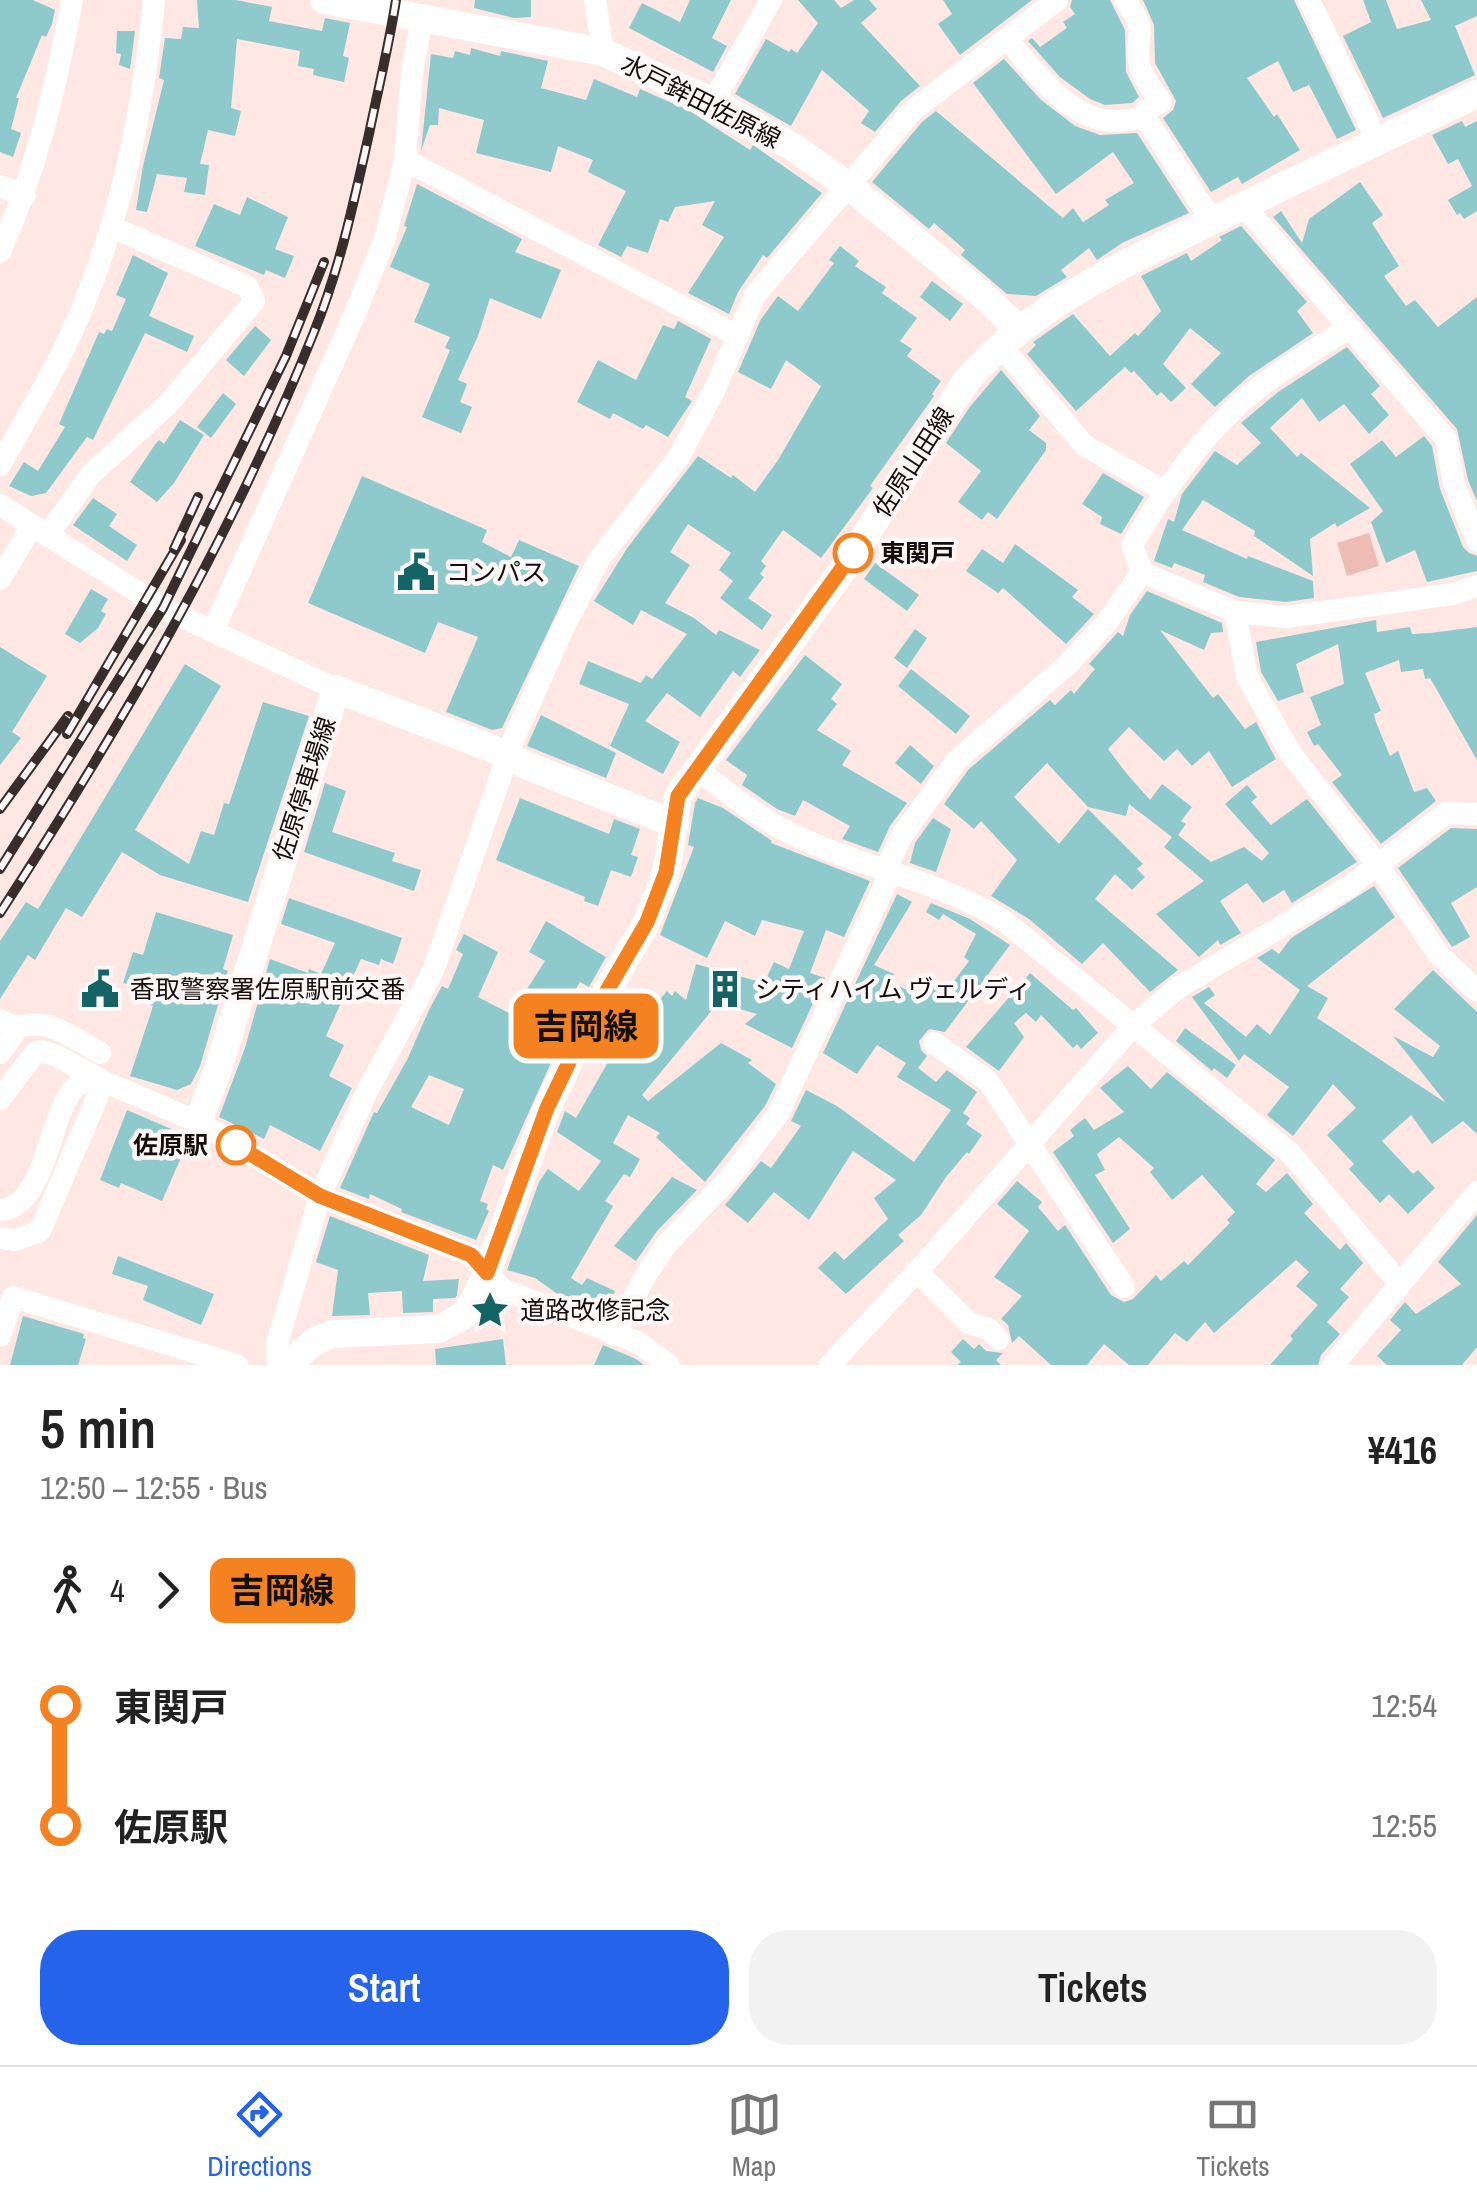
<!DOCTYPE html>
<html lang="en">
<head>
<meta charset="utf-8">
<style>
	:root { --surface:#fff; --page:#f2f2f2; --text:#222; --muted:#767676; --line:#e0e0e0; --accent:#2563eb }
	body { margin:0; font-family:"Archivo Narrow","Noto Sans JP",sans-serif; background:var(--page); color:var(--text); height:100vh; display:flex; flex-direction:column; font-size:38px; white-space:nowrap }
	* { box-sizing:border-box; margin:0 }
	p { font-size:32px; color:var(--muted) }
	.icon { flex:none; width:55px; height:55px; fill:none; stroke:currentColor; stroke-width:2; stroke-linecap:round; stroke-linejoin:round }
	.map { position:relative; height:1365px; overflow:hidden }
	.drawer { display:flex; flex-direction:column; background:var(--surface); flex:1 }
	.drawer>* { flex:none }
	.badge { padding:0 20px; border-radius:15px; font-size:35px; line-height:65px }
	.map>.badge { position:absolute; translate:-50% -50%; box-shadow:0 0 0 5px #fff }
	.legs { display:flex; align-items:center; gap:15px; height:110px; padding:0 40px; font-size:32px }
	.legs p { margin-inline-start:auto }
	.summary { display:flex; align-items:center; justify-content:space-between; height:170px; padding:0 40px }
	h1 { font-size:55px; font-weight:600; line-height:75px }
	.action { display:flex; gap:20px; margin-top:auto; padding:20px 40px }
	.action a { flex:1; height:115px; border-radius:40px; background:var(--accent); color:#fff; font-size:40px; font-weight:600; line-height:115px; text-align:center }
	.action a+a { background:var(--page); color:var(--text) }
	ul { padding:0 40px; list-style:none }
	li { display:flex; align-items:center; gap:35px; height:120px; font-size:38px }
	li i { display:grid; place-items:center; width:15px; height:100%; margin:0 12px; background:currentColor }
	li i::after { content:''; width:25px; height:25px; margin:-12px; border:8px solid; border-radius:50%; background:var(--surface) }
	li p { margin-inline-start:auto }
	li:first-child i { background:linear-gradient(#0000 50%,currentColor 0) }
	li:last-child i { background:linear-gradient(currentColor 50%,#0000 0) }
	.tab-bar { display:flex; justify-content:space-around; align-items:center; height:140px; border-top:2px solid var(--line); background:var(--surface); font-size:28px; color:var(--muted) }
	.tab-bar a { display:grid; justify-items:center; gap:5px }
	.tab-bar .active { color:var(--accent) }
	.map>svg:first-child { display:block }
	.green { fill:#edbdb5 }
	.building { fill:#8ecacb; fill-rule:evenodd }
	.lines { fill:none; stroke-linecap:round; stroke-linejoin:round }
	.minor { stroke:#fff; stroke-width:22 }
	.major { stroke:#fff; stroke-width:28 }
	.rail-casing { stroke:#372d2b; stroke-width:10 }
	.rail { stroke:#fef9f8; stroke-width:6; stroke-dasharray:19; stroke-linecap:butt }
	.line-1-casing { stroke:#fff; stroke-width:22 }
	.line-1 { stroke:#f58220; stroke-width:15 }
	.stop-1-dot { fill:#fff; stroke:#f58220; stroke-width:5 }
	.labels { text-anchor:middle; stroke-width:9; stroke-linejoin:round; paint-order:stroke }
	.street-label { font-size:25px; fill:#140d0b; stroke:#fef9f8 }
	.stop-label { font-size:25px; font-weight:bold; fill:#140d0b; stroke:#fef9f8; text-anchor:start }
	.poi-label { font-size:25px; fill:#140d0b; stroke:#fef9f8; text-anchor:start }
</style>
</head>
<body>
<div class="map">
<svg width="1477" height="1365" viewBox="0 0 1477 1365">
	<rect width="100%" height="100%" fill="#ffe7e3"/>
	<!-- green -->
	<path class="green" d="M1369,533L1379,566L1347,576L1337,543Z"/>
	<!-- building -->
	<path class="building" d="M0,0H33L55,10L52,24L46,37L42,35L16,98H19L11,129L21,133L13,157L0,152Z
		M197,0H236L272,7L269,21L322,31L325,18L350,23L343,56L349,58L344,82L313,75L314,69L298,66L300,51L237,39L231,108L241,111L235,136L208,130L200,164L209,165L205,195L184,192L187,178L157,174L147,212L136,210L143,166L164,80L159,78L165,38L181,39L183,27L199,28Z
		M475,0H531V17L514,18L474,8Z
		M690,0H731L712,38L727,46L713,72L629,28L642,3L680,22Z
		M798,0H834L841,8L854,0H869L877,9L861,23L920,86L901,101L875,132L861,123L869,111L822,70L791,126L735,94L766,39L789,52L791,49L797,53L818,23Z
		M943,0H1032L960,55L938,24L952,14Z
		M1072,0H1110L1125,30L1126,72L1139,97L1132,103L1105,105L1090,99L1060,77L1028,41L1032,38L1040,47L1067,28L1063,22L1075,14L1070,7Z
		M1143,0H1294L1356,130L1337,139L1309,85L1293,92L1278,61L1247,78L1274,117L1277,114L1300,150L1242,184L1238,177L1211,192L1163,118L1173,110L1176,101L1155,63L1154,25Z
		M1363,0H1386L1397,29L1431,20L1421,0H1477V16L1455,26L1475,75L1383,118L1343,36L1371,22Z
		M117,31H135L130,69L119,65L121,54L116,53Z
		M471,48L500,56L501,51L548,61L541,88L586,100L594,79L637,97L640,89L688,110L750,150L753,145L822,193L767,258L763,255L738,292L729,314L688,293L724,237L702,225L715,201L675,207L668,222L660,219L648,253L627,246L621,257L598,245L626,191L588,172L593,160L558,146L551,172L476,153L484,120L439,108L438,125H430L421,151L431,54L453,58L455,51L470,55Z
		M1004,59L1040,99L1075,126L1100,135L1137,133L1189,213L1122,243L1097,260L1089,248L1061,270L1067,277L1036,296L1007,294L961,255L965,250L934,223L929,229L872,182L922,122L936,111L1063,218L1073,208L1083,222L1109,205L1105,200L1134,183L1113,152L1056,194L973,83Z
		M1462,121L1465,127L1477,121V211L1464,219L1460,213L1457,215L1448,200L1472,186L1458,159L1448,164L1432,135Z
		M1360,182L1383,215L1372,223L1399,266L1384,276L1406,306L1415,300L1438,327L1477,297V501L1468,480L1457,429L1273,217L1281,211L1302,243L1309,219Z
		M417,184L522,239L515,252L561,270L541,319L490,298L478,336L458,380L467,384L460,402L472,407L461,433L422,417L450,350L445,348L450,337L414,322L430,284L390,267L407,227L404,226Z
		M247,197L288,217L275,249L294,256L285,278L266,270L264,275L195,246L214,204L240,215Z
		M1241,226L1307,302L1297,311L1313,333L1249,376L1215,407L1191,384L1221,353L1190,328L1163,364L1186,388L1171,402L1161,392L1157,396L1134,371L1131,373L1125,367L1076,411L1027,354L1036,345L1033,342L1073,314L1110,356L1135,333L1138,336L1161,311L1141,276L1187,253L1191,261L1222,240L1219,237Z
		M840,246L859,261L855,266L886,287L882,293L917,318L900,341L912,349L907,356L941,381L932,394L934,396L870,486L873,488L821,558L783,530L761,561L766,566L760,574L764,577L748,598L772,615L762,630L720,598L733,581L719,570L731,553L688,524L670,552L690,565L665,603L694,618L716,635L719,630L760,650L740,677L733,671L700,717L667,693L645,721L680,742L663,774L610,746L629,704L579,684L588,661L641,683L646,675L652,679L687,634L641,610L633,625L594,601L628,547L698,456L731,478L733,475L755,492L778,460L821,386L786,360L771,389L738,372L761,319L778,296L798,311L834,263L829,260Z
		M133,255L168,273L149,316L194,336L187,352L145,333L93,440L87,437L46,493L31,496L9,486L24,462L38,471L65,427L59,424L99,332L104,334L107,329L112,331L126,299L116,295Z
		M932,281L963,304L950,321L920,297Z
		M678,321L711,339L685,397L692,401L668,437L646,425L643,429L613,413L610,419L577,402L598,360L636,380L663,325L674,329Z
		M255,326L271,340L244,376L226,360Z
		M1347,347L1380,386L1371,394L1389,415L1369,434L1344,404L1319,422L1302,398L1270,428L1297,457L1301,453L1370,508L1337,527L1335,523L1310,539L1313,576L1254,536L1255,531L1203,500L1182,530L1247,559L1248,556L1313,581L1314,598L1286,602L1239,597L1203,582L1205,575L1174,563L1172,568L1154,561L1168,519L1174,522L1182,494L1215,451L1237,465L1261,443L1241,423L1278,392Z
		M1001,370L1040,416L1029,430L1046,443V450L997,519L988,512L982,520L958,502L981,471L946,443L969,408Z
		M223,393L236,404L211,438L197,427Z
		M180,420L204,435L174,483L157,502L130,482L154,446L159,440L164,444Z
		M1424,436L1432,446L1440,489L1463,547L1469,553L1477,556V571L1427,582L1415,550L1386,563L1371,522L1383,511L1350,464L1382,440L1396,457Z
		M1103,473L1144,497L1121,534L1100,524L1102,517L1082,504Z
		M362,476L487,530L482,542L511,557L519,540L579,566L502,728L492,730L446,712L478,637L438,622L425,653L308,603Z
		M93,498L117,514L109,526L137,545L127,561L73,525Z
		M1015,544L1078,590L1072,597L1094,614L1066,644L1003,588L998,593L966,571L982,549L1003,563Z
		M875,563L919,595L907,611L864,579Z
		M91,589L108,599L101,611L106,614L98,628L80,643L65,634Z
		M1147,591L1222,623L1223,632L1211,633L1204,650L1160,630L1213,698L1218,694L1245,729L1256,722L1276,759L1232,787L1209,751L1192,766L1177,749L1164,761L1129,727L1108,749L1127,774L1150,800L1162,784L1192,807L1181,821L1186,824L1178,835L1211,862L1244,847L1262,861L1269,853L1225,804L1247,785L1257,797L1251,802L1271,825L1307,799L1357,862L1292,903L1284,890L1263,903L1247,883L1220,901L1241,933L1220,945L1218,940L1199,957L1156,914L1204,881L1164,847L1172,837L1129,804L1126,816L1088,807L1047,763L1014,797L1059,844L1088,809L1143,864L1137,869L1145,877L1132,890L1115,874L1095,899L1178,970L1150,992L1103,943L1082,964L1029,919L991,896L1017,860L981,821L974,829L944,804L968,770L1050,700L1055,705L1071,690L1074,694L1095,669L1089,664L1118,632L1123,636L1130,615Z
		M1376,620L1377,632L1410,627L1412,634L1430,633L1477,627V760L1430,678L1425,679L1423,669L1401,672L1399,660L1365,673L1381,711L1374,714L1376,722L1390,756L1398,751L1414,792L1427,788L1436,801L1381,844L1332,782L1342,775L1318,744L1314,746L1307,732L1321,725L1310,697L1344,684L1338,644L1296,664L1304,692L1278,701L1261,672L1256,642Z
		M915,629L927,638L907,668L894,658Z
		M0,647L47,676L12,732L21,738L0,765Z
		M805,655L842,684L831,699L837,704L817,730L851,751L842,765L907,803L890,826L878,852L842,839L850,826L803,800L795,816L777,809L742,785L747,775L726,760Z
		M185,664L221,686L135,830L189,864L201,831L214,835L224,803L229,804L263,702L309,716L248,902L160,875L122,852L82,917L66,908L35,960L28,955L0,999V941L26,902L38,909Z
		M911,669L970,716L956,734L898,686Z
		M541,715L616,753L606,778L527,746Z
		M910,745L934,766L921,784L895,763Z
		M325,783L346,791L332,832L395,853L392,861L421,870L414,891L304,852Z
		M520,798L609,834L614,819L640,829L631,855L638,857L631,877L611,870L598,906L584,901L585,897L496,860Z
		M698,798L723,808L772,841L771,843L870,881L844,937L826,930L810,973L825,978L792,1048L745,1024L757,1014L718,1003L642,1095L648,1101L721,1043L752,1060L748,1063L776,1084L765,1106L705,1182L656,1137L660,1133L628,1115L613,1143L640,1159L630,1177L624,1174L605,1201L613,1206L571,1278L582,1285L587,1278L615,1291L605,1313L559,1295L535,1278L507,1270L539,1182L548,1169L579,1191L601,1161L557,1132L565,1111L576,1118L612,1055L603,1048L624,1024L613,1015L624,996L639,1008L648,996L657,1003L667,991L672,996L675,991L686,1000L696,964L764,983L774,962L789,969L804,931L762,920L755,936L725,921L707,958L660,935L694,847L688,845L695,803Z
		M933,818L951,829L936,872L910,863L915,843Z
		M1451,828L1477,829V887L1451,903L1470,937L1452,947L1398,868Z
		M1374,886L1395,917L1307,986L1328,998L1317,1018L1446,1103L1393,1036L1433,1057L1440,1046L1394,1009L1433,970L1477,1012V1134L1463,1121L1432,1144L1411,1115L1382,1141L1413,1174L1418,1170L1435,1188L1408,1214L1389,1194L1380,1203L1349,1169L1354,1164L1327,1135L1356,1108L1333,1084L1293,1136L1267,1115L1289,1087L1244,1054L1239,1061L1192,997L1209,987L1215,995L1204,1003L1246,1037L1257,1024L1270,1035L1300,990L1257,958L1272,949L1279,954L1291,938Z
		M897,894L912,902L874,965L894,974L890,982L918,995L927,981L945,993L969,961L964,957L976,934L943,914L939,920L926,912L931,903L970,919L1010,945L945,1032L929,1029L919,1041L921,1050L927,1056L918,1068L936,1082L947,1070L977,1092L963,1113L970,1118L966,1124L982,1135L969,1154L967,1152L946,1177L921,1215L898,1235L904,1241L846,1294L818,1268L835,1251L844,1260L888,1219L874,1198L896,1180L853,1151L809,1220L774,1192L748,1223L725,1205L761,1161L771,1168L801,1126L791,1121L806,1090L837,1106L914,1162L951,1110L897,1077L906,1063L877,1045L857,1074L823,1053Z
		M289,898L402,938L393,964L381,959L379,965L361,959L326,1036L344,1045L329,1076L352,1088L320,1151L270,1125L264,1139L219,1117L245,1048L270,959L308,973L309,969L321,974L335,943L281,924Z
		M156,912L233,935L223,969L228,971L200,1066L191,1084L177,1090L130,1076L153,1006L148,1004L152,993L123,983L133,952L143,955Z
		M546,921L606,957L589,987L580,982L561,1014L571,1018L503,1170L493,1165L480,1201L488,1204L486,1209L489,1211L476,1240L401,1212L402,1209L370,1194L369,1199L340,1188L374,1112L377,1113L407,1060L429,1010L442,986L448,989L463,954L456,950L464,934L498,952L478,997L511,1014L545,961L529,952ZM429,1075L464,1089L449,1125L411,1107Z
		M1030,973L1073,1010L1076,1008L1098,1033L1081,1049L1077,1044L1073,1048L1041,1015L1036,1022L1026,1013L1014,1023L1024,1037L999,1071L966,1047Z
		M1185,1028L1236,1065L1227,1078L1214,1068L1212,1071L1176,1041Z
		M1128,1066L1151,1089L1167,1072L1275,1160L1256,1184L1266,1192L1287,1173L1313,1204L1304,1213L1340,1250L1346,1243L1363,1263L1340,1289L1349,1297L1327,1322L1340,1334L1321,1355L1318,1365H1270L1293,1339L1290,1336L1318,1305L1296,1286L1309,1272L1296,1260L1214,1333L1205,1322L1187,1342L1175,1333L1148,1365H1129L1104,1344L1087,1365H1051L1019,1336L1012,1343L1008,1325L1001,1319L1022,1296L994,1277L1029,1231L997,1204L1017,1181L1042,1202L1038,1207L1058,1231L1065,1225L1111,1295L1124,1302L1133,1299L1156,1275L1161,1281L1184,1261L1188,1265L1230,1223L1227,1220L1235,1212L1202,1175L1172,1200L1150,1172L1154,1168L1119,1137L1097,1154L1105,1170L1095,1175L1130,1229L1113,1243L1053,1152L1074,1136L1070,1130L1085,1118L1094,1130L1124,1112L1100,1088Z
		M127,1110L190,1137L162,1201L121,1183L119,1188L100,1180Z
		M672,1177L697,1190L657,1231L636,1261L614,1246Z
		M1477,1215V1347L1462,1365H1387L1377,1356L1401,1330L1390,1320L1405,1302L1416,1314L1461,1284L1438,1262Z
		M330,1216L429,1255L423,1281L459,1279L457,1295L455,1298L433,1299V1312L403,1313L402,1291L368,1293L370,1315L332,1316L338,1270L316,1262Z
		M118,1256L214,1294L201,1325L143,1300L148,1286L112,1274Z
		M23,1316L84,1334L83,1338L86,1339L78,1365H10Z
		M503,1339L506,1365H436L435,1349Z
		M963,1339L974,1349L979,1344L986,1351L1003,1353L996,1360L1001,1365H957L961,1362L951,1352Z
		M603,1345L636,1359L644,1365H594Z"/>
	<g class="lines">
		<!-- minor -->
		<path class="minor" d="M595,0L603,52
			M1125,0C1152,36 1132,33 1140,67C1143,79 1155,92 1161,102L1145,111L1144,116
			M1309,0L1378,142
			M1007,39C1043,81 1082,139 1144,116L1212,221
			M713,102L771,0
			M405,160L738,336
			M0,186L25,196
			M1243,205L1446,439L1454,484L1477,541
			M0,252C36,171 56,87 72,0
			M1000,345L1084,445L1164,491
			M0,465C23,423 50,380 70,336C118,232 143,114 154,0
			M0,505L163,608L336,689
			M47,536L91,474L169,403L254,301L248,287L112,227
			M1142,572L1235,612L1286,617L1453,594L1477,586
			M0,579L32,526
			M1235,612L1247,677L1291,754L1378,865L1438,954L1477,991
			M213,631L357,309L385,238L405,160L412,73L422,17
			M697,769C723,789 751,812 780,828C851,866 934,878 1003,920L1290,1153L1400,1284
			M885,871L902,835L957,760L1067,665L1107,622L1142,572L1132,545C1166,487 1205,430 1258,388C1286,366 1319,347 1349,328
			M0,1020C25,1033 25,1020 48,1026C66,1031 84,1044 100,1053
			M934,1043L988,1081L1124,1287
			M0,1053L17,1029
			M0,1099L35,1053L42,1051L57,1056L103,1081L198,1122L320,1196L471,1255L502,1289L639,1343L669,1365
			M0,1210C49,1208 49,1101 80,1083C86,1080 96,1081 103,1081
			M0,1238L16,1240L40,1231L99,1093
			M917,1271L969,1323L989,1329L998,1339
			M614,1335L647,1273L666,1245L730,1177L778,1114L890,874
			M0,1336L13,1297L237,1365
			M278,1365L277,1344L320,1196L368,1089L433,971L514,738L562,631L600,558L678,458L714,391L755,295L912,111L1057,0
			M830,1365L932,1255L1134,1025L1179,987L1350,886L1446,813L1477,814
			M1333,1365L1477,1192"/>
		<!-- major -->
		<path class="major" d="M324,0L603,52L713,102L793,147L850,187L985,297L1019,330
			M198,1122L217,1072L336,689L496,750L528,766L675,824
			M287,1365L315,1341L332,1334L439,1329L463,1316L472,1304L487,1273L547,1108L587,1025L647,922L666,873L678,796L842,571L967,380C1032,306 1121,265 1208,223C1297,179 1387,137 1477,94"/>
		<!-- rail casing -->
		<g class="rail-casing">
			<path id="rail" d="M174,549L198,497
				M67,734L181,540
				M0,809L68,716
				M0,869L163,608L286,356L324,262
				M0,913C120,728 232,537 314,332C340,268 354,201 369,134C378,90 389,45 396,0"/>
		</g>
		<!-- rail -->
		<use href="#rail" class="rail"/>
	</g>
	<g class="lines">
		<!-- line-1 casing -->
		<g class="line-1-casing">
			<path id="line-1" d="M236,1145L320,1196L471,1255L487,1273L547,1108L587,1025L647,922L666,872L678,796L853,553"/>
		</g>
		<!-- line-1 -->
		<use href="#line-1" class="line-1"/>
	</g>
	<!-- icons -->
	<defs>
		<g id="civic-bare" transform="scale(3)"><path d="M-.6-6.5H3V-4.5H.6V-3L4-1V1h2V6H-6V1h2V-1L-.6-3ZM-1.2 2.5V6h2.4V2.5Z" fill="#146466" stroke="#fef9f8" stroke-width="2.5" paint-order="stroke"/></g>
		<g id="building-bare" transform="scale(3)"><path d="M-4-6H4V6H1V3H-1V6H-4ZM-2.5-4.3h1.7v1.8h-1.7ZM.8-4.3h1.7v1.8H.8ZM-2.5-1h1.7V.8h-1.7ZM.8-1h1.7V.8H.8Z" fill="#146466" stroke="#fef9f8" stroke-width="2.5" paint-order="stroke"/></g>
		<g id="sight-bare" transform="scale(3)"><path d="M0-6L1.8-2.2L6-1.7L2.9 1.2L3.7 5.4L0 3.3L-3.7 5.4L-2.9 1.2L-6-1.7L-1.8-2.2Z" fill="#146466" stroke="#fef9f8" stroke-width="2.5" paint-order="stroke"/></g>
	</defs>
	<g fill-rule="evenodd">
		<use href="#civic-bare" x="416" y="572"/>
		<use href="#civic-bare" x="100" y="989"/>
		<use href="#building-bare" x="725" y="989"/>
		<use href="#sight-bare" x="490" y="1310"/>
	</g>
	<!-- markers -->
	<g class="stop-1-dot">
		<circle cx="853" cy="553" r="18"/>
		<circle cx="236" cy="1145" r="18"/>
	</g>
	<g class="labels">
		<!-- street labels -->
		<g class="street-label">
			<text transform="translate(701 101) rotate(27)" y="9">水戸鉾田佐原線</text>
			<text transform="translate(913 462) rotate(-57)" y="9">佐原山田線</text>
			<text transform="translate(304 789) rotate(-72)" y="9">佐原停車場線</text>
		</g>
		<!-- stop labels -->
		<g class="stop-label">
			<text x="880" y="562">東関戸</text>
			<text x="208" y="1154" text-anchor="end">佐原駅</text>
		</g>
		<!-- poi labels -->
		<g class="poi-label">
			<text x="446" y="581">コンパス</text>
			<text x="130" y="998">香取警察署佐原駅前交番</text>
			<text x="755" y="998">シティハイム ヴェルディ</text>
			<text x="520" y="1319">道路改修記念</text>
		</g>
	</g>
</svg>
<b class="badge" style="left:586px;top:1026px;background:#f58220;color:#111">吉岡線</b>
</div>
<section class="drawer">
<div class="summary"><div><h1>5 min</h1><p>12:50 – 12:55 · Bus</p></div><b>¥416</b></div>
<div class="legs"><svg class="icon" aria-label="walk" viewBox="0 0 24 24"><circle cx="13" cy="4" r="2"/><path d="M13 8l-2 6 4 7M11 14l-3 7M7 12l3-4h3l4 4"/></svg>4<svg class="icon" aria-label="forward" viewBox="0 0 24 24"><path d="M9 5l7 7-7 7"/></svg><b class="badge" style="background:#f58220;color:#111">吉岡線</b></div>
<ul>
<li><i style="color:#f58220"></i><b>東関戸</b><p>12:54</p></li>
<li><i style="color:#f58220"></i><b>佐原駅</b><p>12:55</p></li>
</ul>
<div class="action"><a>Start</a><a>Tickets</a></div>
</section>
<nav class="tab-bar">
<a class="active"><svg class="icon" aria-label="directions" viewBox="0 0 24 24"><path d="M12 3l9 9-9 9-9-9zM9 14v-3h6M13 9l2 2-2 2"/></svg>Directions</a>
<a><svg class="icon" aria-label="map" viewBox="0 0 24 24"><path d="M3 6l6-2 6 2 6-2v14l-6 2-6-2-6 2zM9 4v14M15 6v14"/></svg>Map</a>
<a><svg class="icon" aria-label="tickets" viewBox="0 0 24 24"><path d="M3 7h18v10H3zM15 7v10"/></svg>Tickets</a>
</nav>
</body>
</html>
